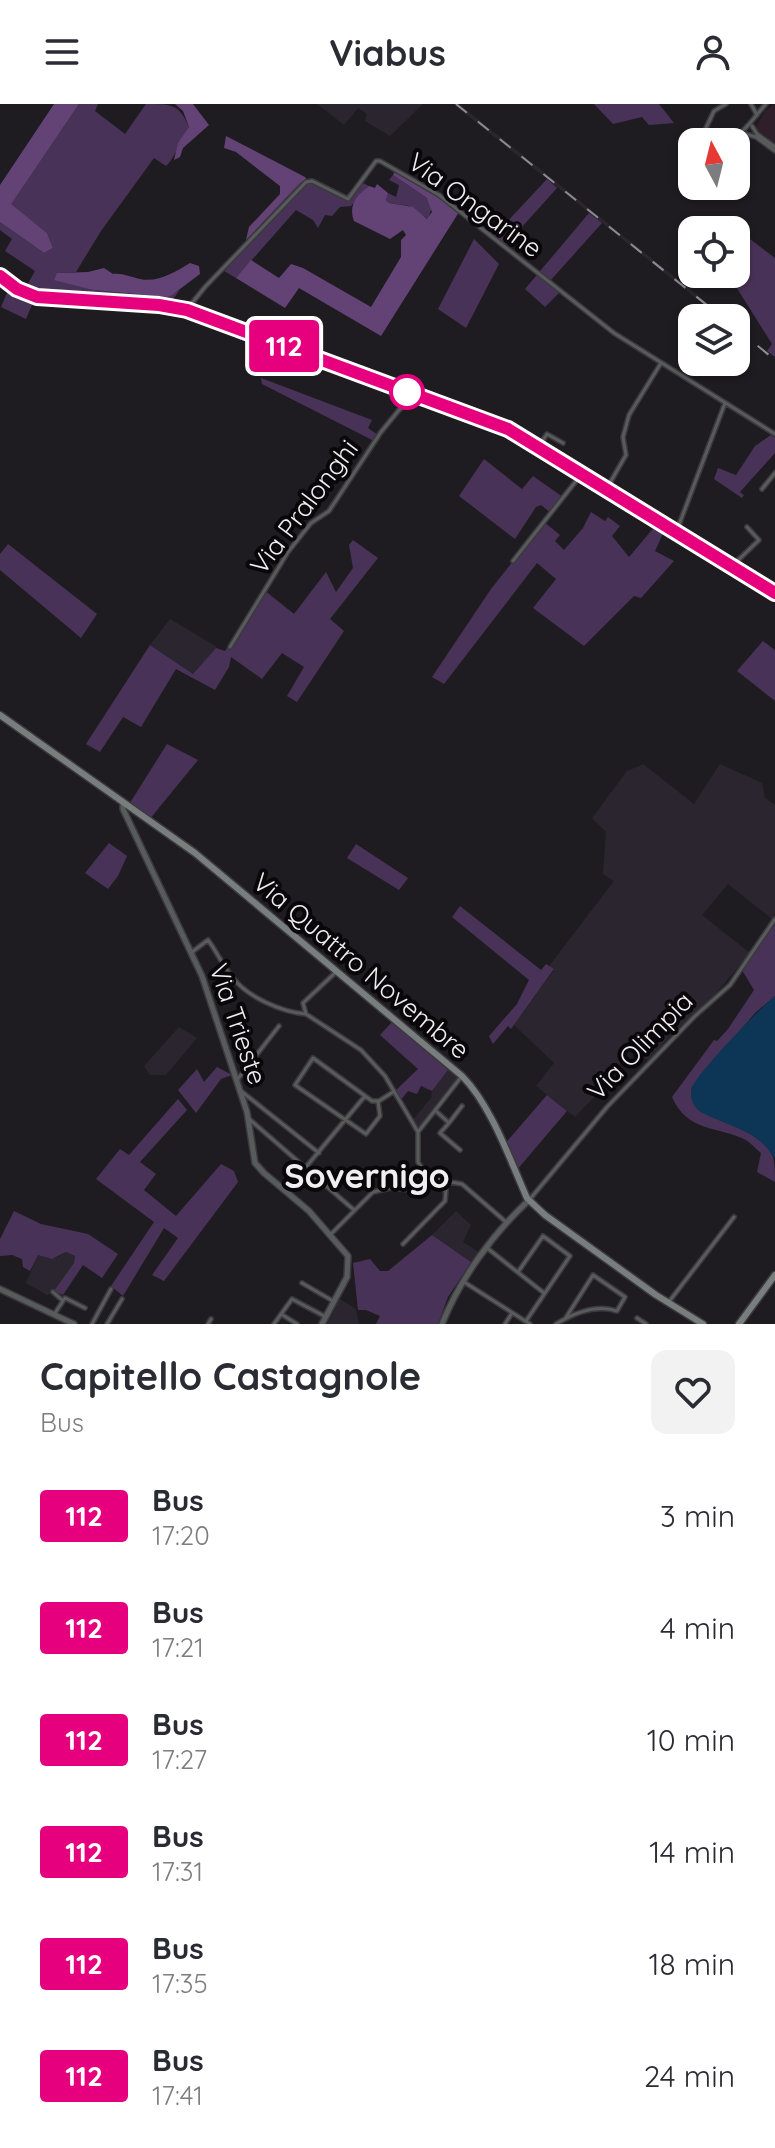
<!DOCTYPE html>
<html lang="en">
<head>
<meta charset="utf-8">
<style>
	:root { --surface:#fff; --page:#f2f2f3; --text:#2b2b33; --muted:#7c7c81 }
	body { margin:0; font-family:Quicksand,sans-serif; background:var(--page); color:var(--text); height:100vh; display:flex; flex-direction:column; font-size:30px; white-space:nowrap }
	* { box-sizing:border-box; margin:0 }
	p { font-size:26px; color:var(--muted) }
	.icon { flex:none; width:44px; height:44px; fill:none; stroke:currentColor; stroke-width:2; stroke-linecap:round; stroke-linejoin:round }
	.map { position:relative; height:1220px; overflow:hidden }
	.drawer { display:flex; flex-direction:column; background:var(--surface); flex:1 }
	.drawer>* { flex:none }
	.badge { padding:0 16px; border-radius:6px; font-size:28px; line-height:52px }
	.needle { width:52px; rotate:353deg }
	.controls { position:absolute; left:678px; top:24px; display:grid; gap:16px }
	.controls a { display:grid; place-items:center; width:72px; height:72px; border-radius:16px; background:var(--surface); box-shadow:0 2px 6px #0004; font-size:40px }
	.map>.badge { position:absolute; translate:-50% -50%; box-shadow:0 0 0 4px #fff }
	.round { display:grid; place-items:center; flex:none; width:84px; height:84px; border-radius:16px; background:var(--page) }
	.overview { display:flex; align-items:center; justify-content:space-between; height:136px; padding:0 40px }
	h1 { font-size:38px; font-weight:800; line-height:60px }
	ul { padding:0; list-style:none }
	li { display:flex; align-items:center; gap:24px; height:112px; padding:0 40px }
	li div { flex:1 }
	li b { display:block; font-size:30px }
	li em { font-style:normal }
	li .badge { min-width:88px; font-weight:700; text-align:center }
	header { display:flex; justify-content:space-between; align-items:center; height:104px; padding:0 40px; background:var(--surface); font-size:36px; font-weight:800 }
	.map>svg:first-child { display:block }
	.commercial { fill:#2e1f2a }
	.built { fill:#2b252f }
	.green { fill:#493257 }
	.forest { fill:#634376 }
	.water { fill:#0d3555 }
	.lines { fill:none; stroke-linecap:round; stroke-linejoin:round }
	.minor-casing { stroke:#3c393e; stroke-width:6 }
	.tertiary-casing { stroke:#3c393e; stroke-width:8 }
	.secondary-casing { stroke:#3c393e; stroke-width:9 }
	.minor { stroke:#585b5b; stroke-width:3 }
	.tertiary { stroke:#585b5b; stroke-width:5 }
	.secondary { stroke:#787e7d; stroke-width:6 }
	.rail { stroke:#8e8c90; stroke-width:2; stroke-dasharray:14 14; stroke-linecap:butt }
	.line-casing { stroke:#fff; stroke-width:18 }
	.line { stroke:#e6007e; stroke-width:12 }
	.stop-dot { fill:#fff; stroke:#e6007e; stroke-width:4 }
	.labels { text-anchor:middle; stroke-width:8; stroke-linejoin:round; paint-order:stroke }
	.street-label { font-size:26px; fill:#f0eef1; stroke:#090709 }
	.district-label { font-size:34px; font-weight:bold; fill:#f0eef1; stroke:#090709 }
</style>
</head>
<body>
<header><svg class="icon" aria-label="menu" viewBox="0 0 24 24"><path d="M4 6h16M4 12h16M4 18h16"/></svg>Viabus<svg class="icon" aria-label="person" viewBox="0 0 24 24"><circle cx="12" cy="8" r="4"/><path d="M4 21q1-7 8-7t8 7"/></svg></header>
<div class="map">
<svg width="775" height="1220" viewBox="0 0 775 1220">
	<rect width="100%" height="100%" fill="#1f1c21"/>
	<!-- commercial -->
	<path class="commercial" d="M775,0V42L758,28L756,23L765,7Z"/>
	<!-- built -->
	<path class="built" d="M317,0H423L390,32L365,17L367,10L358,4L344,21Z
		M453,0H459L726,214H721Z
		M170,515L217,543L193,570L150,541Z
		M643,660L694,700L720,660L762,679L765,694L775,701V809L772,815L728,780L702,811L750,849L712,894L670,932L649,957L631,946L599,988L575,1013L536,982L554,959L514,921L554,866L549,862L614,777L603,770L606,728L592,714L627,667Z
		M179,923L197,934L166,971H150L144,962Z
		M448,966L458,974L419,1025L413,1016L431,994L432,987Z
		M456,1107L471,1121L463,1138L479,1148L471,1158L432,1131Z
		M66,1148L75,1152L74,1159L55,1188L47,1191L26,1179L38,1150L56,1154Z
		M340,1195L356,1205L359,1220H327Z"/>
	<!-- green -->
	<path class="green" d="M79,0H98L95,7L125,30L146,0C172,0 179,0 189,23C182,34 173,57 166,62L154,54L101,127L76,168L57,169L73,180L93,186L166,193L180,186L172,196L158,198L36,189L25,185L35,167L5,147L12,135L0,126V118L44,149L53,144L47,129L10,100Z
		M594,0H659L674,19L649,21L642,13L613,20Z
		M393,71L427,94L432,103L428,115L409,102L389,99L386,96L388,89L396,93L399,81L389,76Z
		M547,75L557,84L504,143L492,134Z
		M307,76L345,93L359,77L369,82L351,102L340,103L332,112L325,111L318,124L313,116L296,106L236,174L224,167L252,136H246L300,79Z
		M589,109L602,119L550,177L561,187L545,203L525,185Z
		M739,114L738,126L775,154V253L767,247L772,240L728,170H736V126H727Z
		M474,135L499,160L466,224L438,205Z
		M10,182L35,194L26,215L1,203Z
		M261,274L372,316L368,324L378,331L374,337L262,280Z
		M771,331L775,334V349L740,388L744,391L742,394L714,375L718,364L736,371L755,342Z
		M484,355L522,385L533,372L563,393L551,409L541,401L536,403L515,435L459,392Z
		M591,408L605,417L608,413L620,422L612,432L629,453L657,420L665,425L655,447L674,457L641,494L634,492L584,542L533,504L556,475L537,459L444,580L432,573L491,485L544,418L560,431L555,437L564,446L583,424Z
		M353,436L378,454L330,515L344,527L297,598L287,592L304,563L282,549L262,575L231,553L229,563L215,586L176,565L141,623L123,613L100,648L86,640L150,541L193,570L216,544L225,547L264,486L294,510L326,468L336,488L353,464L349,441Z
		M8,440L97,510L81,534L0,466V450Z
		M763,537L775,546V597L737,567Z
		M167,640L198,656L149,716L128,702Z
		M109,739L127,752L118,772L108,785L85,769Z
		M356,740L408,774L399,786L347,754Z
		M460,802L541,866L546,860L554,865L511,925L508,922L493,940L489,932L517,900L529,876L452,813Z
		M775,820V892L755,909L692,983C684,1020 758,1016 773,1053C775,1060 775,1070 775,1078L757,1068L761,1049C756,1045 751,1039 746,1036C717,1022 687,1028 672,993L714,936L717,937L728,925L754,886L742,866Z
		M392,918L448,966L432,987L421,982L417,990L408,987L400,997L395,987L418,965L380,931Z
		M217,963L232,971L221,975L196,1009L178,986L197,965L204,978Z
		M547,991L567,1007L516,1067L503,1042Z
		M178,995L187,1006L140,1058L156,1070L144,1086L176,1112L221,1060L234,1067L238,1078L164,1177L152,1171L178,1134L164,1124L123,1192L111,1182L154,1118L96,1075L120,1045L129,1051Z
		M14,1107L41,1120L88,1130L118,1150L102,1174L83,1161L63,1191L54,1187L74,1159L75,1152L66,1148L52,1155L38,1151L30,1167L23,1163L22,1155L12,1151L0,1152V1135Z
		M432,1131L471,1158L448,1193L438,1220H376L380,1212L366,1206H358L353,1159L370,1155L380,1167H388Z"/>
	<!-- forest -->
	<path class="forest" d="M54,0H79L11,100L47,129L53,144L44,149L0,118V81Z
		M175,0H193L209,21L183,44L180,53L174,56L178,39L189,23L183,7Z
		M226,32L305,73L307,76L300,79L246,136L249,123L280,90V82L236,48L224,44Z
		M395,67L425,81L459,108L381,232L299,184L285,204L236,174L251,156L279,174L291,160L303,164L371,203L401,153V136L406,131L403,126L390,135L354,117C348,101 357,91 369,82L375,84L377,80L388,89L386,96L389,99L413,103L427,115L432,108L427,94L393,71Z
		M190,159L199,162L200,170L172,191L167,193L93,186L54,176L57,169L88,168L104,164L113,170C123,169 130,173 140,175C158,179 175,168 190,159Z"/>
	<!-- water -->
	<path class="water" d="M775,892V1055C757,1024 728,1023 699,1007C693,1001 689,994 692,984C696,970 760,904 775,892Z"/>
	<g class="lines">
		<!-- minor casing -->
		<g class="minor-casing">
			<path id="minor" d="M726,0L714,7L705,26L709,35C739,43 749,18 766,0
				M751,0L757,11
				M752,22L757,30L775,43
				M742,29L756,33L775,47
				M188,204L205,183L306,78L312,77L348,95L376,57H380L439,91L614,229L775,330
				M539,342L547,330L563,339
				M607,384L626,351L623,333L629,311L661,259
				M762,385L775,369
				M677,426L725,299
				M513,457L580,372
				M731,463L759,436L747,423
				M230,543L288,448L311,419L329,407L381,328L399,306L415,292
				M192,848L208,836C217,848 223,862 233,874C248,893 281,908 306,910
				M336,868L303,899L306,910L361,946L385,972L418,1028V1058L430,1077
				M237,976L279,922
				M241,987L319,1049
				M378,997L380,1012L366,1030L295,981L313,954L372,997H379L393,988
				M436,1007L449,1019L440,1029L460,1046
				M248,1014L354,1106
				M449,1019L462,1002
				M418,1028L462,972
				M439,1075L444,1086L450,1076
				M286,1087L365,992
				M530,1095L607,1003L695,912L730,881L775,815
				M330,1131L373,1088L390,1084L412,1086L434,1075L462,1080L506,1118
				M403,1140L445,1097L446,1086
				M487,1144L544,1189
				M518,1168L543,1132L570,1152L526,1217
				M464,1178L530,1220
				M302,1179L333,1197
				M53,1188L62,1196
				M668,1199L734,1113
				M55,1209L65,1194L85,1204
				M281,1210L297,1220
				M637,1214L646,1220
				M92,1220L111,1185
				M107,1220L122,1195
				M208,1220L211,1215
				M274,1220L292,1195L326,1213
				M505,1220L512,1209
				M556,1220C574,1209 596,1200 617,1207L625,1193L593,1171L565,1215"/>
		</g>
		<!-- tertiary casing -->
		<g class="tertiary-casing">
			<path id="tertiary" d="M123,699V705L202,872L247,1008L255,1059L264,1069L309,1107L348,1152L347,1173L322,1220
				M0,1185L74,1220
				M442,1220C460,1175 492,1131 527,1098"/>
		</g>
		<!-- secondary casing -->
		<g class="secondary-casing">
			<path id="secondary" d="M0,172L17,185L37,193L159,201L187,206L508,325L775,489
				M0,611L195,749L462,972C491,1001 510,1056 527,1094
				M530,1097L545,1111L656,1191L703,1220
				M739,1220L775,1171"/>
		</g>
		<!-- minor -->
		<use href="#minor" class="minor"/>
		<!-- tertiary -->
		<use href="#tertiary" class="tertiary"/>
		<!-- secondary -->
		<use href="#secondary" class="secondary"/>
		<!-- rail -->
		<path class="rail" d="M456,0L723,214
			M736,224L775,256"/>
	</g>
	<g class="lines">
		<!-- line casing -->
		<g class="line-casing">
			<path id="line" d="M0,172L17,185L37,193L159,201L187,206L508,325L775,489"/>
		</g>
		<!-- line -->
		<use href="#line" class="line"/>
	</g>
	<!-- markers -->
	<circle class="stop-dot" cx="407" cy="288" r="16"/>
	<g class="labels">
		<!-- street labels -->
		<g class="street-label">
			<text transform="translate(475 101) rotate(36)" y="9">Via Ongarine</text>
			<text transform="translate(304 403) rotate(-53)" y="9">Via Pralonghi</text>
			<text transform="translate(361 862) rotate(40)" y="9">Via Quattro Novembre</text>
			<text transform="translate(238 920) rotate(71)" y="9">Via Trieste</text>
			<text transform="translate(640 942) rotate(-46)" y="9">Via Olimpia</text>
		</g>
		<!-- district labels -->
		<g class="district-label">
			<text x="367" y="1084">Sovernigo</text>
		</g>
	</g>
</svg>
<div class="controls">
<a><svg class="needle" viewBox="-14 -14 28 28"><path d="M0-13l5 13h-10z" fill="#e53935"/><path d="M0 13l5-13h-10z" fill="#7c7c81"/></svg></a>
<a><svg class="icon" aria-label="locate" viewBox="0 0 24 24"><circle cx="12" cy="12" r="6"/><path d="M12 2v4M12 18v4M2 12h4M18 12h4"/></svg></a>
<a><svg class="icon" aria-label="layers" viewBox="0 0 24 24"><path d="M12 4l9 5-9 5-9-5zM3 14l9 5 9-5"/></svg></a>
</div>
<b class="badge" style="left:284px;top:242px;background:#e6007e;color:#fff">112</b>
</div>
<section class="drawer">
<div class="overview"><div><h1>Capitello Castagnole</h1><p>Bus</p></div><a class="round"><svg class="icon" aria-label="heart" viewBox="0 0 24 24"><path d="M12 20l-8-8c-3-5 5-10 8-4 3-6 11-1 8 4z"/></svg></a></div>
<ul>
<li><span class="badge" style="background:#e6007e;color:#fff">112</span><div><b>Bus</b><p>17:20</p></div><em>3 min</em></li>
<li><span class="badge" style="background:#e6007e;color:#fff">112</span><div><b>Bus</b><p>17:21</p></div><em>4 min</em></li>
<li><span class="badge" style="background:#e6007e;color:#fff">112</span><div><b>Bus</b><p>17:27</p></div><em>10 min</em></li>
<li><span class="badge" style="background:#e6007e;color:#fff">112</span><div><b>Bus</b><p>17:31</p></div><em>14 min</em></li>
<li><span class="badge" style="background:#e6007e;color:#fff">112</span><div><b>Bus</b><p>17:35</p></div><em>18 min</em></li>
<li><span class="badge" style="background:#e6007e;color:#fff">112</span><div><b>Bus</b><p>17:41</p></div><em>24 min</em></li>
</ul>
</section>
</body>
</html>
